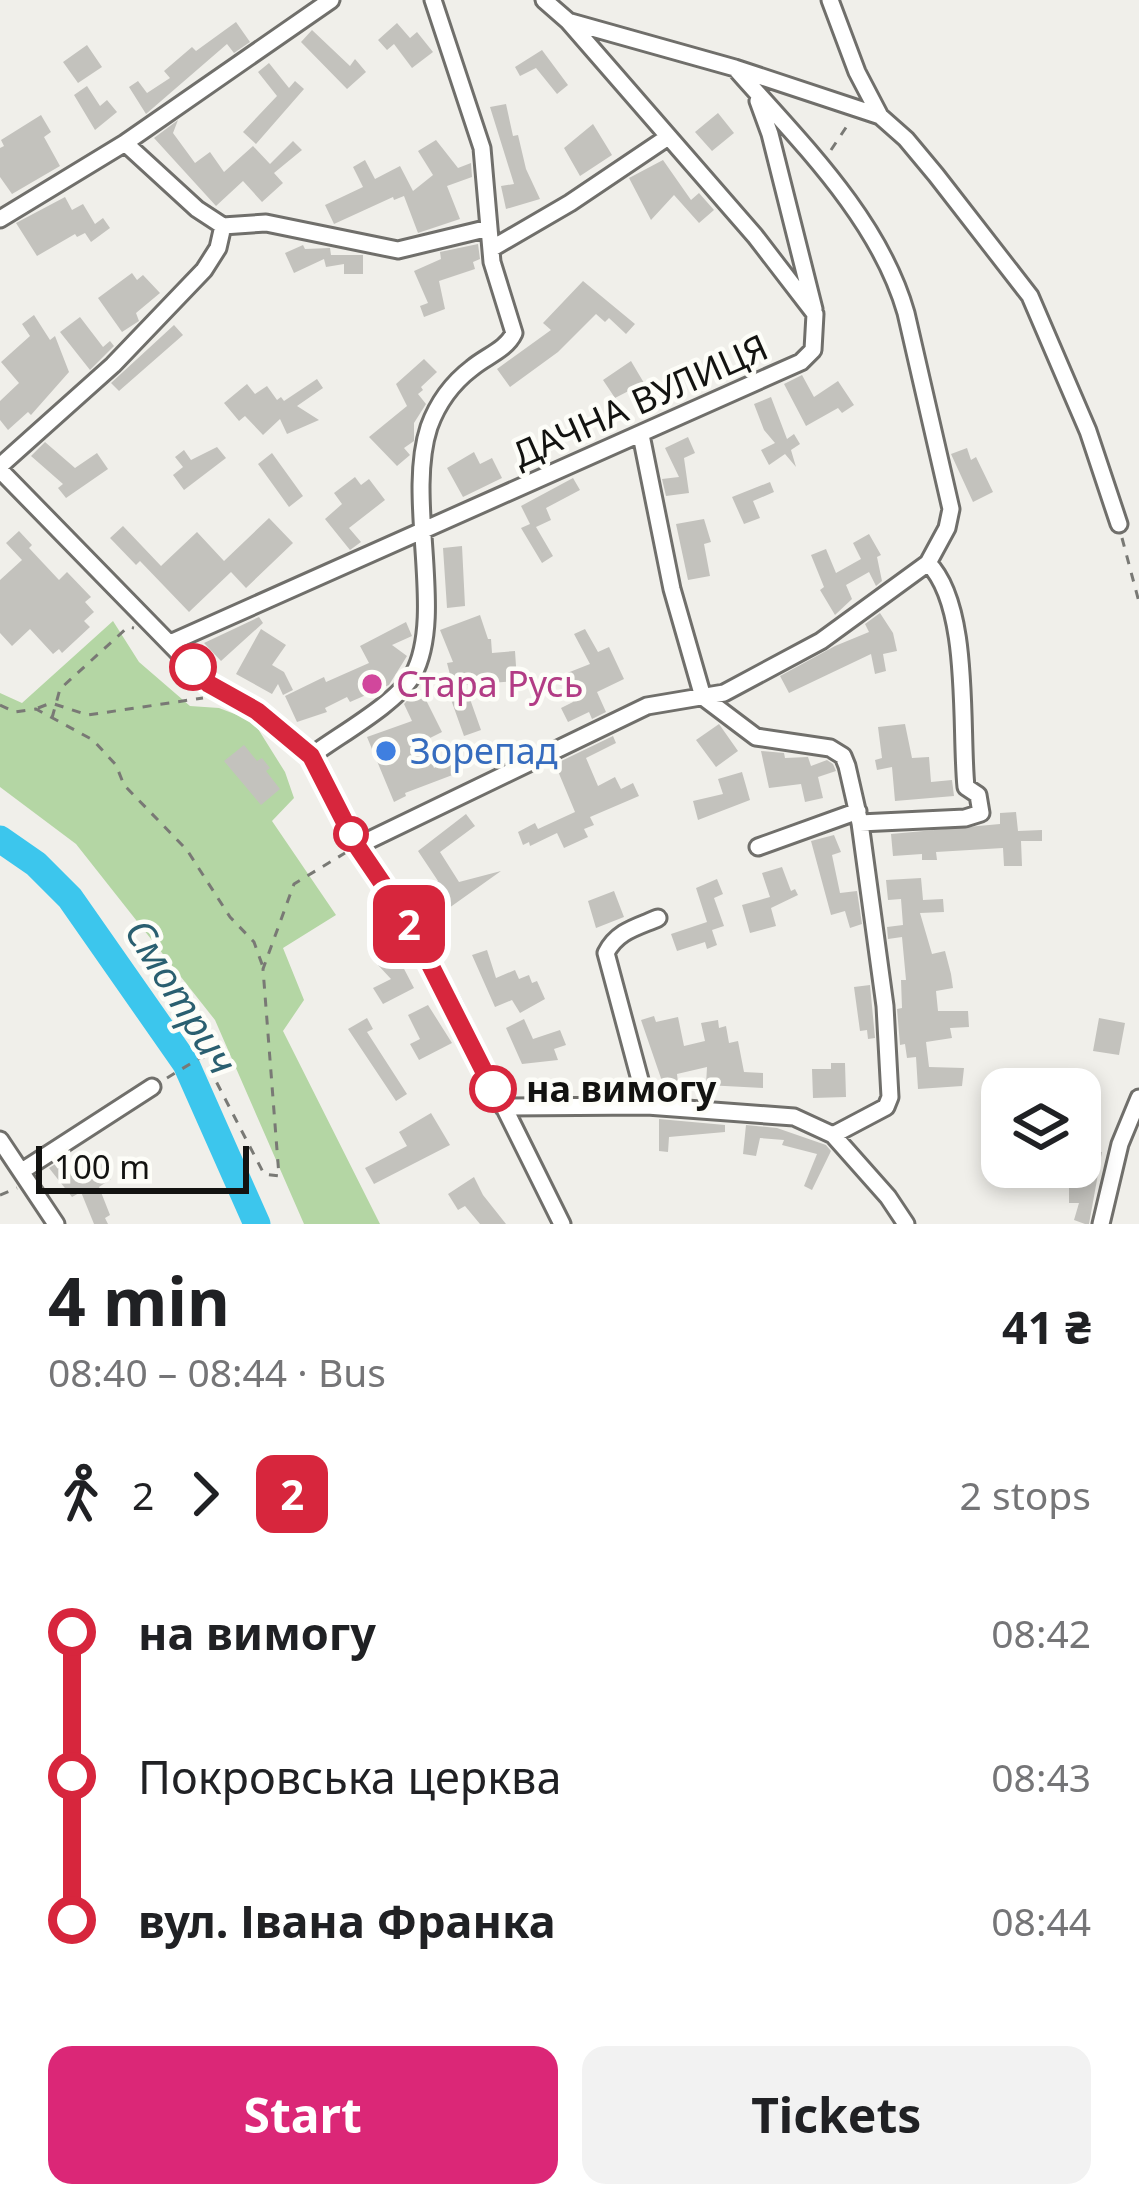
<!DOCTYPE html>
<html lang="en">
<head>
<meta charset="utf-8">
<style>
	:root { --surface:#fff; --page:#f2f2f2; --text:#202124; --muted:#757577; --accent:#db2777 }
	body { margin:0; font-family:"Noto Sans",sans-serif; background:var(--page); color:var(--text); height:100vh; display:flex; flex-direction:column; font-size:45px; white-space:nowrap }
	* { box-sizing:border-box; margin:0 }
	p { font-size:39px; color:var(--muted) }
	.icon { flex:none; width:66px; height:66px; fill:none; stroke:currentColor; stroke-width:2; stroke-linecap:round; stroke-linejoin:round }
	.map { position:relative; height:1224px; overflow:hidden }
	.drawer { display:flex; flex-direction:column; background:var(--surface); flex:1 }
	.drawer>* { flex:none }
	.badge { padding:0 24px; border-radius:18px; font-size:42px; line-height:78px }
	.fabs { position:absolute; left:981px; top:1068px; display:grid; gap:24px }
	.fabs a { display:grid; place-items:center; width:120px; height:120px; border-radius:24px; background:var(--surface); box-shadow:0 6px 18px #0003; font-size:60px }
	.scale { position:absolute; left:36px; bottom:30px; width:213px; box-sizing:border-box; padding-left:12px; border:6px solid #131311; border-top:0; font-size:33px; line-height:42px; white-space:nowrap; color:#131311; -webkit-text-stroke:9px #fdfdf8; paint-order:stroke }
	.map>.badge { position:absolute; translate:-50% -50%; box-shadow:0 0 0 6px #fff }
	.legs { display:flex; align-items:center; gap:18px; height:132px; padding:0 48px; font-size:39px }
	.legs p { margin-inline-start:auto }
	.overview { display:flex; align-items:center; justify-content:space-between; height:204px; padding:0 48px }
	h1 { font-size:66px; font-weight:700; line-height:90px }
	.cta { display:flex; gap:24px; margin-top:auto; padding:24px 48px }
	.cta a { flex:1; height:138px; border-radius:24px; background:var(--accent); color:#fff; font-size:48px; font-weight:700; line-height:138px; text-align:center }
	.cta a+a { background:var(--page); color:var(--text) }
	ul { padding:0 48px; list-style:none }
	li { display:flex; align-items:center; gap:42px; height:144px; font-size:45px }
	li i { display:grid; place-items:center; width:18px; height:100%; margin:0 15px; background:currentColor }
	li i::after { content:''; width:30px; height:30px; margin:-15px; border:9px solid; border-radius:50%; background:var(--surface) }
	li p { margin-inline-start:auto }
	li:first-child i { background:linear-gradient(#0000 50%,currentColor 0) }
	li:last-child i { background:linear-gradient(currentColor 50%,#0000 0) }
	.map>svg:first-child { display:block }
	.green { fill:#b4d6a4 }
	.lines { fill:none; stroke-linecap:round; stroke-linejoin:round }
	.river { stroke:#3cc6ed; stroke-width:27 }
	.building { fill:#c3c2bd }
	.minor-casing { stroke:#706f6b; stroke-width:21 }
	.path { stroke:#797975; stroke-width:3; stroke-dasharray:9 9; stroke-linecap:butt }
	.minor { stroke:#fff; stroke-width:15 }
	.line-1-casing { stroke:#fff; stroke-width:27 }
	.line-1 { stroke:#d7263d; stroke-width:18 }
	.stop-1-dot { fill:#fff; stroke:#d7263d; stroke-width:6 }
	.hotel-dot { fill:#d1479c; stroke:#fdfdf8; stroke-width:4.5 }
	.shop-dot { fill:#3f7fe0; stroke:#fdfdf8; stroke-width:4.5 }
	.labels { text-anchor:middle; stroke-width:9; stroke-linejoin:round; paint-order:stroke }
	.street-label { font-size:36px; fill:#131311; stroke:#fdfdf8 }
	.hotel-label { font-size:36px; fill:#b23c85; stroke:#fdfdf8; text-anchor:start }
	.shop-label { font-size:36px; fill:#366cbe; stroke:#fdfdf8; text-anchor:start }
	.stop-label { font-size:36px; font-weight:bold; fill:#131311; stroke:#fdfdf8; text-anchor:start }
	.water-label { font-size:39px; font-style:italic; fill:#2a5f70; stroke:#fdfdf8 }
</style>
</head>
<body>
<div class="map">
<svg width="1139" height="1224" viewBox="0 0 1139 1224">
	<rect width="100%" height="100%" fill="#f0efea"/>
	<!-- green -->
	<path class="green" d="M113,621L139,662L190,706L219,708L253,721L285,772L294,798L272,821L336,915L283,948L304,1000L283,1031L380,1224H304L215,1020L76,844L0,787V693L22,703Z"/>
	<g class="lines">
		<!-- river -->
		<path class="river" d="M0,839L36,864L70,898L186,1064L257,1224"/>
	</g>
	<!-- building -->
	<path class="building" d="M236,22L250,42L234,53L227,44L146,114L129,87L138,81L147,93L170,78L164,71L192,47L196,51Z
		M397,23L410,38L417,32L433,52L412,68L394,44L387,50L378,40Z
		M312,30L350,66L355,59L366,72L347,89L301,42Z
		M87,45L102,67L78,83L63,62Z
		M542,50L568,85L557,94L536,68L520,76L515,67Z
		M269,63L289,88L295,81L304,89L256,144L243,132L277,96L258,72Z
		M87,86L100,106L107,100L117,112L95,130L74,95Z
		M506,104L513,136L518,135L526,169L540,199L506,209L501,186L514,184L490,107Z
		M718,113L734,133L712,151L695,132Z
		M41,115L51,132L44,137L60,166L12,194L0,177V148L4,146L1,140Z
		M178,120L173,133L195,163L210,152L224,172L253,146L270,164L293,141L302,150L274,173L283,183L262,202L243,181L216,206L154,138Z
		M593,124L612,155L580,176L564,148Z
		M436,140L458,168L471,163L472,177L447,186L460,219L418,233L404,196L394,200L393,197L334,224L325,205L363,187L353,167L365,160L375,179L400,166L413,191L433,175L418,151Z
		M663,160L691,200L699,193L714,210L699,223L674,195L651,220L629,178Z
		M65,197L72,210L83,204L95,224L103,218L110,228L91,242L85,233L77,237L75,234L37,256L16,223Z
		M478,244L480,259L473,262L475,269L439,281L445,309L424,317L420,306L428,303L414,271L441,259L440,252Z
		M303,245L305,249L330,248L331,255H363V274H344V264L326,267L324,259L294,273L285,253Z
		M132,273L137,280L143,275L160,293L136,313L139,321L122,332L98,298Z
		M583,281L635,324L626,334L609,318L605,322L596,314L558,352L510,387L497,369L551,330L543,323Z
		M34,315L50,340L55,336L69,372L31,415L28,412L8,430L0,420V401L19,383L1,362L30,336L22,324Z
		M80,317L103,347L110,341L114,346L90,370L60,332Z
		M174,325L183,335L119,391L111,383Z
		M424,359L437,372L421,387L423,390L418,394L426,404L414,423V441L404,448L410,455L397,466L369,437L407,406L396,384Z
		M631,361L644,383L615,398L603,380Z
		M802,375L814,397L838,381L854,405L842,413L838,408L806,426L784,384Z
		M317,379L323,388L297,406L319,420L287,434L280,419L263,435L245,416L239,421L224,403L247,384L255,394L267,386L277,400L281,397L284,401Z
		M771,397L787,439L794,434L800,444L791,450L796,467L785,454L769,465L761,450L775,443L764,430L754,404Z
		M688,437L695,453L684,458L689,493L666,496L662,479L679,477L665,448Z
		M45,442L75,468L97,453L108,469L66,498L58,488L63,484L31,456Z
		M217,447L226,458L184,490L173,475L183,467L175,457L184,450L191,460Z
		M967,448L971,460L976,457L993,492L973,502L951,454Z
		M474,452L480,464L492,458L502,478L463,497L447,468Z
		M272,453L303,496L289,507L258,464Z
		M355,477L361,485L369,479L385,500L349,528L361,542L350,550L325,519L342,504L334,493Z
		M573,478L580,490L546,508L551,520L536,527L553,556L542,563L521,528L530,524L521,506Z
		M770,482L774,492L753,501L760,518L744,524L732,497Z
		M269,518L293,543L246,588L231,572L189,612L140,561L136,565L110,538L123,526L161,566L197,532L224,561Z
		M704,519L711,542L704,544L710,576L688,580L676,524Z
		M19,531L32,545L29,548L59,580L67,572L91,597L85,602L94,612L84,621L90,627L62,653L59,649L53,654L30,629L12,646L0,633V580L22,560L6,543Z
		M869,534L881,555L877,557L882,581L876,586L869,572L846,585L852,599L835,615L820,590L824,587L811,555L826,549L836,573L861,559L853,543Z
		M462,546L465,606L447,608L443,548Z
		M880,613L893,633L897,651L883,654L886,671L875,674L871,654L789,693L780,676L835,646L869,632L865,624Z
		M480,615L488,639H491L492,653L515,651L517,681L465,685L481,730L464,736L448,691L454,690L447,663L453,662L440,630Z
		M259,617L263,623L221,661L204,643Z
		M406,622L412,636L392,645L407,656L389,685L350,702L347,697L325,708L327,712L297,722L285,696L324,677L326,682L369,663L360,646Z
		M261,629L286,645L272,665L284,672L293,690L283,695L278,684L272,694L236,674Z
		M585,629L598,652L609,647L624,679L597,692L606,712L592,719L589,712L568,722L561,708L573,702L562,675L590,664L574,634Z
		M416,691L420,699L425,698L442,732L430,738L432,743L426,746L434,768L455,756L463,771L405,793L406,796L394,802L367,737L412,721L404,704Z
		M719,724L738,751L716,767L696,740Z
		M905,724L912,758L929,757L931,782L952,780L954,796L895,801L892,767L877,770L875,760L882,758L878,727Z
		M613,736L616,743L586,758L598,786L615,777L621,789L633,783L639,796L590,817L594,825L584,829L588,837L564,848L557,833L530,846L529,842L523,845L518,832L535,823L538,829L575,812L555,764Z
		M244,745L257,761L262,758L270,768L266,771L280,789L261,805L224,761Z
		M761,751L784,753L785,758L808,757L811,766L827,760L833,764L836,771L818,777L823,798L805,802L801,784L769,788Z
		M742,772L750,800L698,820L693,801L723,794L718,779Z
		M1016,812L1018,831L1042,830V841H1021L1022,866H1004L1003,848L936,852L937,860H922V854L893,856L891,834L1000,824V813Z
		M466,814L475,826L440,852L459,882L501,871L449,908L442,897L432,904L423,892L438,881L418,851Z
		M834,835L841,852L832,855L840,893L857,891L862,924L850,928L845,911L831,915L811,841Z
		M782,867L791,891L795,889L798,895L771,908L776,926L750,933L742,905L770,897L762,873Z
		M921,878L923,900L943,899L944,912L920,913L932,954L945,951L951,974L953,988L936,991L938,1011H968L969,1027L950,1028L952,1038L926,1042L929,1067L964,1068L962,1086L918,1089L916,1057L907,1058L905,1044L900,1045L897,1009L902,1008L901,980H906L902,937L888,939L887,927L903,925L901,899L888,900L886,880Z
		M717,879L723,894L714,898L724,926L712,930L717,945L707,949L705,942L677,951L671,934L707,922L696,888Z
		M614,891L624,917L596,928L588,901Z
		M394,949L406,962L402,965L414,988L383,1004L373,988L391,979L378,965Z
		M487,950L496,978L515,970L519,979L529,975L532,983L537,981L545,999L520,1013L512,1000L495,1007L472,955Z
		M870,985L875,1038L868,1039L867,1030L860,1031L854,987Z
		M428,1005L452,1043L419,1060L410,1044L420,1039L408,1015Z
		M654,1016L656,1022L678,1017L684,1046L705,1041L701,1023L718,1020L719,1028L726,1026L729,1043L738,1041L744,1072L763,1073V1088L706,1085L707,1067L677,1074L678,1083L664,1087L641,1020Z
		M367,1018L373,1029L367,1032L407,1094L396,1101L348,1029Z
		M1099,1018L1125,1023L1119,1055L1093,1051Z
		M524,1019L533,1039L560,1030L566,1045L554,1049L558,1060L522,1064L506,1028Z
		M831,1063H845L846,1097L813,1098L812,1069H831Z
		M431,1113L450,1145L374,1184L365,1168L407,1146L399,1132Z
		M659,1119L725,1125V1132L669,1137L668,1152L659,1151Z
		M746,1125L777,1128L826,1145L831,1151L812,1190L804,1186L817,1154L782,1145L784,1140L760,1138L756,1156L743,1154Z
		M1089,1151L1102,1152L1089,1224H1085L1074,1220L1079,1203H1069V1182L1071,1173L1085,1176Z
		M60,1161L74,1179L101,1163L111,1179L99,1187L110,1215L105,1218L108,1224H94L81,1192L72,1197L49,1168Z
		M474,1177L483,1195L506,1224H480L465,1206L458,1210L448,1194Z"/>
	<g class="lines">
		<!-- minor casing -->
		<g class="minor-casing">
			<path id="minor" d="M830,0L857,72L880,116L906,139L936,175L1030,296L1088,431L1119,524
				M571,22L735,68L880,116
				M735,68C799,141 879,218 906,313L951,509L947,528L928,563C971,606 960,728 966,787L978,795L981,813L965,818L860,823
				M758,101L770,134L814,309
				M125,143L197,209L223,226L266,223L398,250L489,228
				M0,219L125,143L331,0
				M491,249L570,203L668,137
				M641,435L672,589L703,697L756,737L830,748L843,756L847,766L860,823L885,1006L890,1097L886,1107L833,1135
				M0,466L113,365L204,270L218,248L223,226
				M0,470L209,684L257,711L311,756L357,846L408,921L452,1002L562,1224
				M170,643L801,362L813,350L815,314L755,236L568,21L544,0
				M311,756C339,735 396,704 413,675C446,615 405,500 429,427C438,402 451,384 472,368C486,356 506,350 514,333L492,262L482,148L433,0
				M357,846L647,706L724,693L821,641L928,563
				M758,847L858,811
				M647,1106L606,953C617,931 637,927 658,918
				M503,1107L647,1106L794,1117L833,1135L888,1197L906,1224
				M0,1140L56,1224
				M22,1171L152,1087
				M1101,1224L1120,1144L1139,1098"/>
		</g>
		<!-- path -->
		<path class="path" d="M831,150L849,123
			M1122,538L1139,602
			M0,705L15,712L36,709L93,740L116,765L124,785L187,850L230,917L254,942L263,967
			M38,708L51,703L88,715L203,698
			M52,718L60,689L128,627L134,628
			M167,1078L203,1056L264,1174L279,1176L263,969L294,884L345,853
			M0,1195L17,1188"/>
		<!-- minor -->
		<use href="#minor" class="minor"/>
	</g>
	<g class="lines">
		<!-- line-1 casing -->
		<g class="line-1-casing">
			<path id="line-1" d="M193,667L209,684L257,711L311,756L357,846L408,921L493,1089"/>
		</g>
		<!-- line-1 -->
		<use href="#line-1" class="line-1"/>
	</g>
	<!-- markers -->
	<g class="stop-1-dot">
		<circle cx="193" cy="667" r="21"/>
		<circle cx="351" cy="834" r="15"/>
		<circle cx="493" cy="1089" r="21"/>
	</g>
	<circle class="hotel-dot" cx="372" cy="684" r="12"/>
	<circle class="shop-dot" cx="386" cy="751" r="12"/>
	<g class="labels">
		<!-- street labels -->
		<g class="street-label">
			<text transform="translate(640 401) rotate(-24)" y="13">ДАЧНА ВУЛИЦЯ</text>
		</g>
		<!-- hotel labels -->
		<g class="hotel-label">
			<text x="396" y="697">Стара Русь</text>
		</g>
		<!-- shop labels -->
		<g class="shop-label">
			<text x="410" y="764">Зорепад</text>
		</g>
		<!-- stop labels -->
		<g class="stop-label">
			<text x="526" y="1102">на вимогу</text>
		</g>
		<!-- water labels -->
		<g class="water-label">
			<text transform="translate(181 997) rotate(58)" y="14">Смотрич</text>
		</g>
	</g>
</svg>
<div class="fabs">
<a><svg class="icon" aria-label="layers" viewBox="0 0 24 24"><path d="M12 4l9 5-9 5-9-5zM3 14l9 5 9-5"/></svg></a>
</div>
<div class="scale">100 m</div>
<b class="badge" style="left:409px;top:924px;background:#d7263d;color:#fff">2</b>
</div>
<section class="drawer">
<div class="overview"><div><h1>4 min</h1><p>08:40 – 08:44 · Bus</p></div><b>41 ₴</b></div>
<div class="legs"><svg class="icon" aria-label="walk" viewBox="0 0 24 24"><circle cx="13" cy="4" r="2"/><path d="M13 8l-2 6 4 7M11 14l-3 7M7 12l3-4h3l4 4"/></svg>2<svg class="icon" aria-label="forward" viewBox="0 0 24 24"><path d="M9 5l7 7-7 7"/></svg><b class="badge" style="background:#d7263d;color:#fff">2</b><p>2 stops</p></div>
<ul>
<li><i style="color:#d7263d"></i><b>на вимогу</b><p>08:42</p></li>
<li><i style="color:#d7263d"></i><span>Покровська церква</span><p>08:43</p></li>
<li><i style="color:#d7263d"></i><b>вул. Івана Франка</b><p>08:44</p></li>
</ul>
<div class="cta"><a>Start</a><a>Tickets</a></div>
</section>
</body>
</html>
